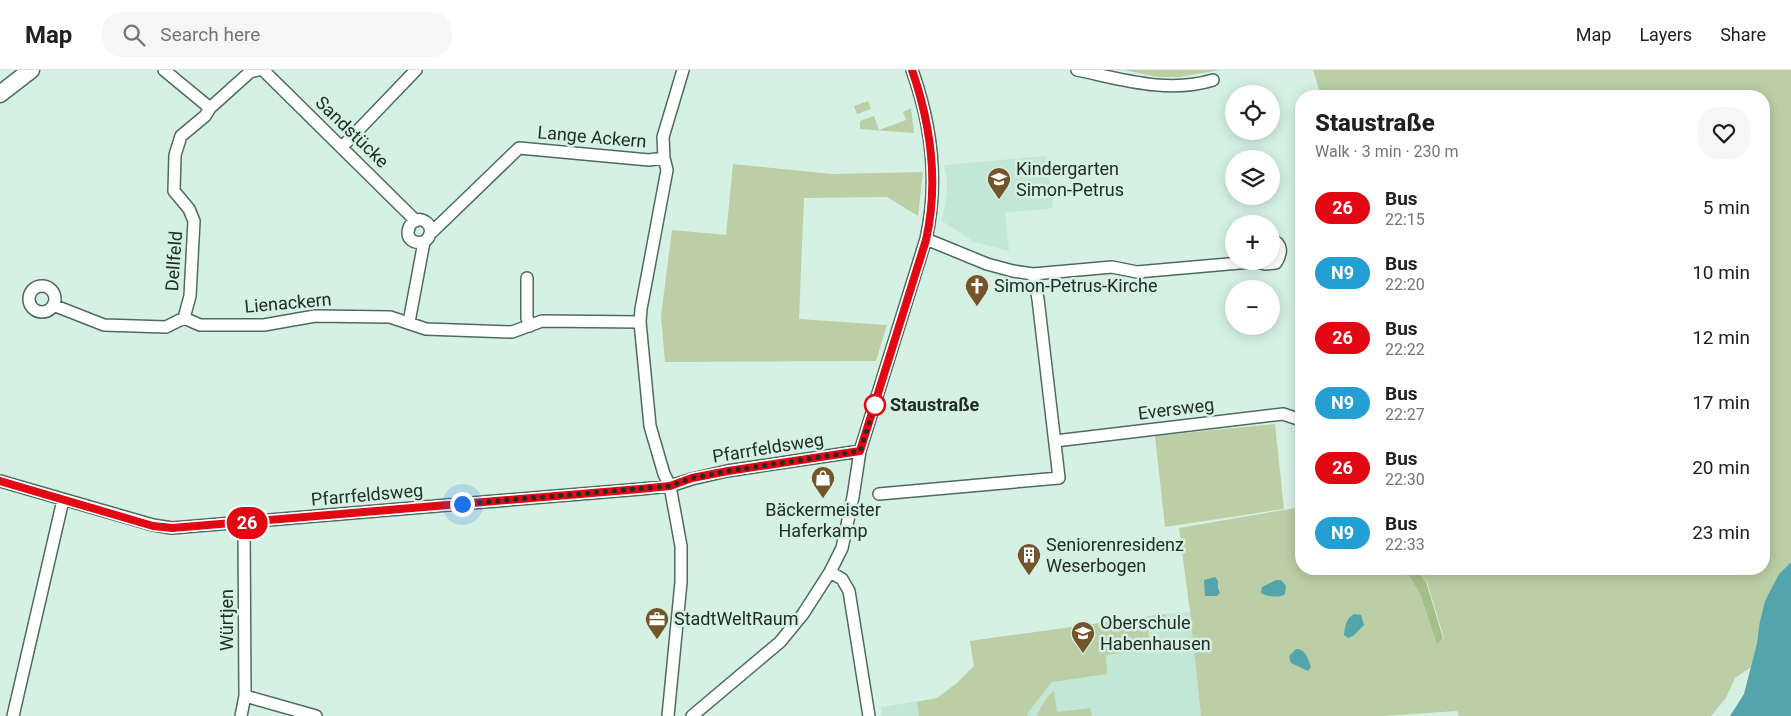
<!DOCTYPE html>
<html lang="en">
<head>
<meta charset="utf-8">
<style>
	:root { --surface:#fff; --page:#f6f6f6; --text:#202124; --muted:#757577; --line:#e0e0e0 }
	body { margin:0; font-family:Roboto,sans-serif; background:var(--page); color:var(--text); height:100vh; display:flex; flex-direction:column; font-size:19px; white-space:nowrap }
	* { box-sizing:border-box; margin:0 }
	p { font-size:16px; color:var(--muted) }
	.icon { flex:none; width:28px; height:28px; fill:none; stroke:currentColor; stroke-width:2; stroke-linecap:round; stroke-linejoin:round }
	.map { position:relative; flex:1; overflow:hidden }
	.panel { position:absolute; left:1295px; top:20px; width:475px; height:485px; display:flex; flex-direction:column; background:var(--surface); border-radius:20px; box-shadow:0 2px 12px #0003 }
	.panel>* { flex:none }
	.badge { padding:0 10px; border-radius:16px; font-size:18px; line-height:32px }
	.buttons { position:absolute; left:1225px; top:15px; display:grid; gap:10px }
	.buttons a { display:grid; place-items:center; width:55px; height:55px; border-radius:50%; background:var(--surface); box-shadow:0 2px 12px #0003; font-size:25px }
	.you { position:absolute; width:25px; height:25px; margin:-12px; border:4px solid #fff; border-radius:50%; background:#1a73e8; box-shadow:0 0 0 8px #1a73e833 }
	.map>.badge { position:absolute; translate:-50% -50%; box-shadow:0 0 0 2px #fff }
	.round { display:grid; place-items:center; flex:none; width:52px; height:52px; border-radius:20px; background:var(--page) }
	.headline { display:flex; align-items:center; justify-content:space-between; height:85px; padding:0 20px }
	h1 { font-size:24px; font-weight:800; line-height:38px }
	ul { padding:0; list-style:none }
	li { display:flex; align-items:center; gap:15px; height:65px; padding:0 20px }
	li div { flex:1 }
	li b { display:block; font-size:19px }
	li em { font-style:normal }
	li .badge { min-width:55px; font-weight:700; text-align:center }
	header { display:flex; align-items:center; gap:30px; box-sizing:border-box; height:70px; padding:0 25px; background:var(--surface); border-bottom:1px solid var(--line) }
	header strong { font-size:24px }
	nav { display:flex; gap:28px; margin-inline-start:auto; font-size:18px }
	.search { width:350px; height:45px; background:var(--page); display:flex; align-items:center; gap:12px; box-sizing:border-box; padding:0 18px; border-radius:20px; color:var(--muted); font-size:19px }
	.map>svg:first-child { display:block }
	.built { fill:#c3e7d6 }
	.green { fill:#bbcea6 }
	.forest { fill:#a5bf88 }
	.water { fill:#53a5ab }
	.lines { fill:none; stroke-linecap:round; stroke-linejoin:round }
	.street-casing { stroke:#516a5f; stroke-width:14 }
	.secondary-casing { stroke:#516a5f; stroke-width:19 }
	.street { stroke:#fff; stroke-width:11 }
	.secondary { stroke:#fff; stroke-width:16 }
	.line-casing { stroke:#fff; stroke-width:11 }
	.line { stroke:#e30613; stroke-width:8 }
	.walk { stroke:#222d28; stroke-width:5; stroke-dasharray:0 9 }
	.stop-dot { fill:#fff; stroke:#e30613; stroke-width:2.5 }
	.labels { text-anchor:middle; stroke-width:5; stroke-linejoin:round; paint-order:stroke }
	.street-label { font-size:18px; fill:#222d28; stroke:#d5f1e4 }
	.poi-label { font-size:18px; fill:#222d28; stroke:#d5f1e4; text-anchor:start }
	.stop-label { font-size:18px; font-weight:bold; fill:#222d28; stroke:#d5f1e4; text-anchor:start }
</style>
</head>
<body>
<header>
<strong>Map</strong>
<div class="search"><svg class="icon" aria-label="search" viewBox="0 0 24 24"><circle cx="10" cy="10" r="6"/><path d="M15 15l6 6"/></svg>Search here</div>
<nav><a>Map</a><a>Layers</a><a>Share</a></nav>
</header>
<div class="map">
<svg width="1791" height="646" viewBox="0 0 1791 646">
	<rect width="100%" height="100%" fill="#d5f1e4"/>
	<!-- built -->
	<path class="built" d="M1046,86L1053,138L1005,143L1009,181L974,172L942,151L947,122V109L944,95Z
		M1190,542L1201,646H882L881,637L937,628L957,613L974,596L970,571L1165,544Z"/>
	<!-- green -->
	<path class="green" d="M1124,0H1220L1179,7H1157Z
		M1313,0H1791V492L1779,504L1759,556L1757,573L1751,597L1735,608L1726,628L1711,646H1459L1457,641L1384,646H1201L1190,542L1179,458L1301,437V499H1405L1420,524L1437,575L1444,568L1427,512L1416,499H1764V26H1321Z
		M868,31L871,39L857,44L854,36Z
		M911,38L914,63L860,59V51L874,46L879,60L906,50L903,42Z
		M733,94L833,104L923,102L918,146L887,127L804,128L799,249L887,255L876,291L665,292L661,246L672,160L726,165Z
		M1275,354L1284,439L1165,457L1155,366Z
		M1165,544L1168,558L1148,561L1150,574L1127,578L1128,582L1106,585L1107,604L1052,612L1029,641L1027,646H919L917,632L937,628L957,613L974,596L970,571Z
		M1054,621L1057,642L1090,638L1092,646H1036L1047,627Z"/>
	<!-- forest -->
	<path class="forest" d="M1405,499H1416L1426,512L1443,568L1437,575L1420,524Z"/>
	<!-- water -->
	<path class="water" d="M1791,492V646H1730L1744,624L1757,573L1759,556L1765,531L1779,504Z
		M1215,507L1218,511V518L1220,523L1217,526H1205L1204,510Z
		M1276,510H1281L1286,516L1285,524C1280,528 1267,527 1261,523L1262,517Z
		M1354,544L1361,545L1364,555L1353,566L1348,568L1344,565C1345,557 1346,548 1354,544Z
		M1296,579C1306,579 1308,589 1311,597L1308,601L1291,593L1289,586Z"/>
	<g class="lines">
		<!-- street casing -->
		<g class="street-casing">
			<path id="street" d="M164,0L210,38
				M263,0L416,151
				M1077,0C1121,9 1168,24 1213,10
				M342,77L416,0
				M431,163L519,78L649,90L664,88
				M926,169L987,194L1013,201L1033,204L1112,197L1137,202L1251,192
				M1252,191L1265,194L1276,193C1282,183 1283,174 1271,169
				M527,208V248L530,256
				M29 229a13 13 0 1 1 26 0a13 13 0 1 1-26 0Z
				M53,235L104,255L166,257L184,248L200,255H264L315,246L390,247L426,259L512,262L542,251L640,252
				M184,248L190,226L194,151L189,139L174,121L175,85L181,66L205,46L210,38L250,2L258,0
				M409,252L424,172C430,168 434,158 426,152C409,140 397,177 424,172
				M1055,371L1283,344L1301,350
				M0,411L153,455L172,458L641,419L670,416L692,409L727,401L860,381
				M879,424L1059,408L1038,229L1033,204
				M830,502L842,509L849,521L869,646
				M245,626L316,646
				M13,646L63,430
				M241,646L245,626L244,453
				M668,646L681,512V476L670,416L664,404L650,356L640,252L641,239L667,100L664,88L663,67L683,0
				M692,646L780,572L803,544L830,502L842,478L853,427L860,381L926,169C939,111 932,56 912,0"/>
		</g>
		<!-- secondary casing -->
		<g class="secondary-casing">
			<path id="secondary" d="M0,24L31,0"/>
		</g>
		<!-- street -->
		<use href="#street" class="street"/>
		<!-- secondary -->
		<use href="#secondary" class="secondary"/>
	</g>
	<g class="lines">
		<!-- line casing -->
		<g class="line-casing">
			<path id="line" d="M0,411L153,456L172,458L640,419L670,416L692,408L728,401L860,381L926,170C939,112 931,55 912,0"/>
		</g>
		<!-- line -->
		<use href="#line" class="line"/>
		<!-- walk -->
		<path class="walk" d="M462,434L670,416L692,408L728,401L860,381L875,335"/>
	</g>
	<!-- icons -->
	<defs>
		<g id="school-pin" transform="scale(1.25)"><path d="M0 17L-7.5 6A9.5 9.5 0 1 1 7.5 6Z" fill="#74552a" stroke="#d5f1e4"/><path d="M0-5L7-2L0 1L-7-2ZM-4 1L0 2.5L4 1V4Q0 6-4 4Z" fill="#fff"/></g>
		<g id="church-pin" transform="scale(1.25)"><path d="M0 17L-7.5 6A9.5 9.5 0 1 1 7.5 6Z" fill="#74552a" stroke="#d5f1e4"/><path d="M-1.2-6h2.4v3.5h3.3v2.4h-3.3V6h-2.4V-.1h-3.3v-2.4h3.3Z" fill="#fff"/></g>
		<g id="shop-pin" transform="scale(1.25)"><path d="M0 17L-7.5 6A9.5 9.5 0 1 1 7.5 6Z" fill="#74552a" stroke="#d5f1e4"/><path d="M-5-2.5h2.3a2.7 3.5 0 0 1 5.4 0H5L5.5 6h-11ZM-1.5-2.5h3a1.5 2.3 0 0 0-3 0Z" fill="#fff"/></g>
		<g id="building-pin" transform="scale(1.25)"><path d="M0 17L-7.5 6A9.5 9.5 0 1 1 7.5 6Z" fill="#74552a" stroke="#d5f1e4"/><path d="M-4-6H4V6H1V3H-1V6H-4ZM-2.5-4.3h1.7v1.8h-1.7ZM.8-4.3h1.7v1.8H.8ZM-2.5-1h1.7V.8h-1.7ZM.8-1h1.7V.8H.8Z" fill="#fff"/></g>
		<g id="office-pin" transform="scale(1.25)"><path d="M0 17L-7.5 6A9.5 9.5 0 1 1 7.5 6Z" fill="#74552a" stroke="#d5f1e4"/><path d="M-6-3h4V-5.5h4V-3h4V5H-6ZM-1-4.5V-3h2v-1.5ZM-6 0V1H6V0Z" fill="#fff"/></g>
	</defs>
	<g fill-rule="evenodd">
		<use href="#school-pin" x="999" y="109"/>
		<use href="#church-pin" x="977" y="216"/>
		<use href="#shop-pin" x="823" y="408"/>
		<use href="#building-pin" x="1029" y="485"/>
		<use href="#office-pin" x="657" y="549"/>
		<use href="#school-pin" x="1083" y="563"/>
	</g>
	<!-- markers -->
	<circle class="stop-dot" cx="875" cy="335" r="10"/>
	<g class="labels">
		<!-- street labels -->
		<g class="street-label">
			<text transform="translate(352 62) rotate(44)" y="6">Sandstücke</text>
			<text transform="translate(592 67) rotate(5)" y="6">Lange Ackern</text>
			<text transform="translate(174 191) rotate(-86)" y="6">Dellfeld</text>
			<text transform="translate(288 233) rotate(-5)" y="6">Lienackern</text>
			<text transform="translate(1176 339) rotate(-7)" y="6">Eversweg</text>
			<text transform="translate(768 378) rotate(-9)" y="6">Pfarrfeldsweg</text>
			<text transform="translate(367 425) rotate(-5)" y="6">Pfarrfeldsweg</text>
			<text transform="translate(227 550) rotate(-90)" y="6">Würtjen</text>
		</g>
		<!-- poi labels -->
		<g class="poi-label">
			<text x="1016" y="105">Kindergarten<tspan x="1016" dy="21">Simon-Petrus</tspan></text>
			<text x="994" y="222">Simon-Petrus-Kirche</text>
			<text x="823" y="446" text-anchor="middle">Bäckermeister<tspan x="823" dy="21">Haferkamp</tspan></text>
			<text x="1046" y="481">Seniorenresidenz<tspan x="1046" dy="21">Weserbogen</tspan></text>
			<text x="674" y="555">StadtWeltRaum</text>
			<text x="1100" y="559">Oberschule<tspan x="1100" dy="21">Habenhausen</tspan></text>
		</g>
		<!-- stop labels -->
		<g class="stop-label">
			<text x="890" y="341">Staustraße</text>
		</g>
	</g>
</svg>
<div class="buttons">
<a><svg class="icon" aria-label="locate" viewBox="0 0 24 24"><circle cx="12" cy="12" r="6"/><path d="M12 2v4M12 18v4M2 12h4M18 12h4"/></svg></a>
<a><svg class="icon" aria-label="layers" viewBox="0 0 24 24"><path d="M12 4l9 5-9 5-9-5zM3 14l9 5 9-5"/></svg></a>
<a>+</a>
<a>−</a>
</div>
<div class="you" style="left:462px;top:434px"></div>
<b class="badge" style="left:247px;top:453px;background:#e30613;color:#fff">26</b>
<section class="panel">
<div class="headline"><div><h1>Staustraße</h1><p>Walk · 3 min · 230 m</p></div><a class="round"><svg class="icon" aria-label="heart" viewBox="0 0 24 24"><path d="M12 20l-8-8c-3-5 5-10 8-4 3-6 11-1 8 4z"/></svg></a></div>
<ul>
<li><span class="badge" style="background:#e30613;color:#fff">26</span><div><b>Bus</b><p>22:15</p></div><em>5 min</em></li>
<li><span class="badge" style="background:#249fd3;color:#fff">N9</span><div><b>Bus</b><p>22:20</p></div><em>10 min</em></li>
<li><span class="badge" style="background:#e30613;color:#fff">26</span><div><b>Bus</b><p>22:22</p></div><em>12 min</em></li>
<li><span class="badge" style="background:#249fd3;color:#fff">N9</span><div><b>Bus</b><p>22:27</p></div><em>17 min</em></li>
<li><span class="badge" style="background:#e30613;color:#fff">26</span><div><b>Bus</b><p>22:30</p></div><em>20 min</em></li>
<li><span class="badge" style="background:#249fd3;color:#fff">N9</span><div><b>Bus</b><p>22:33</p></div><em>23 min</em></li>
</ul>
</section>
</div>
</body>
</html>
